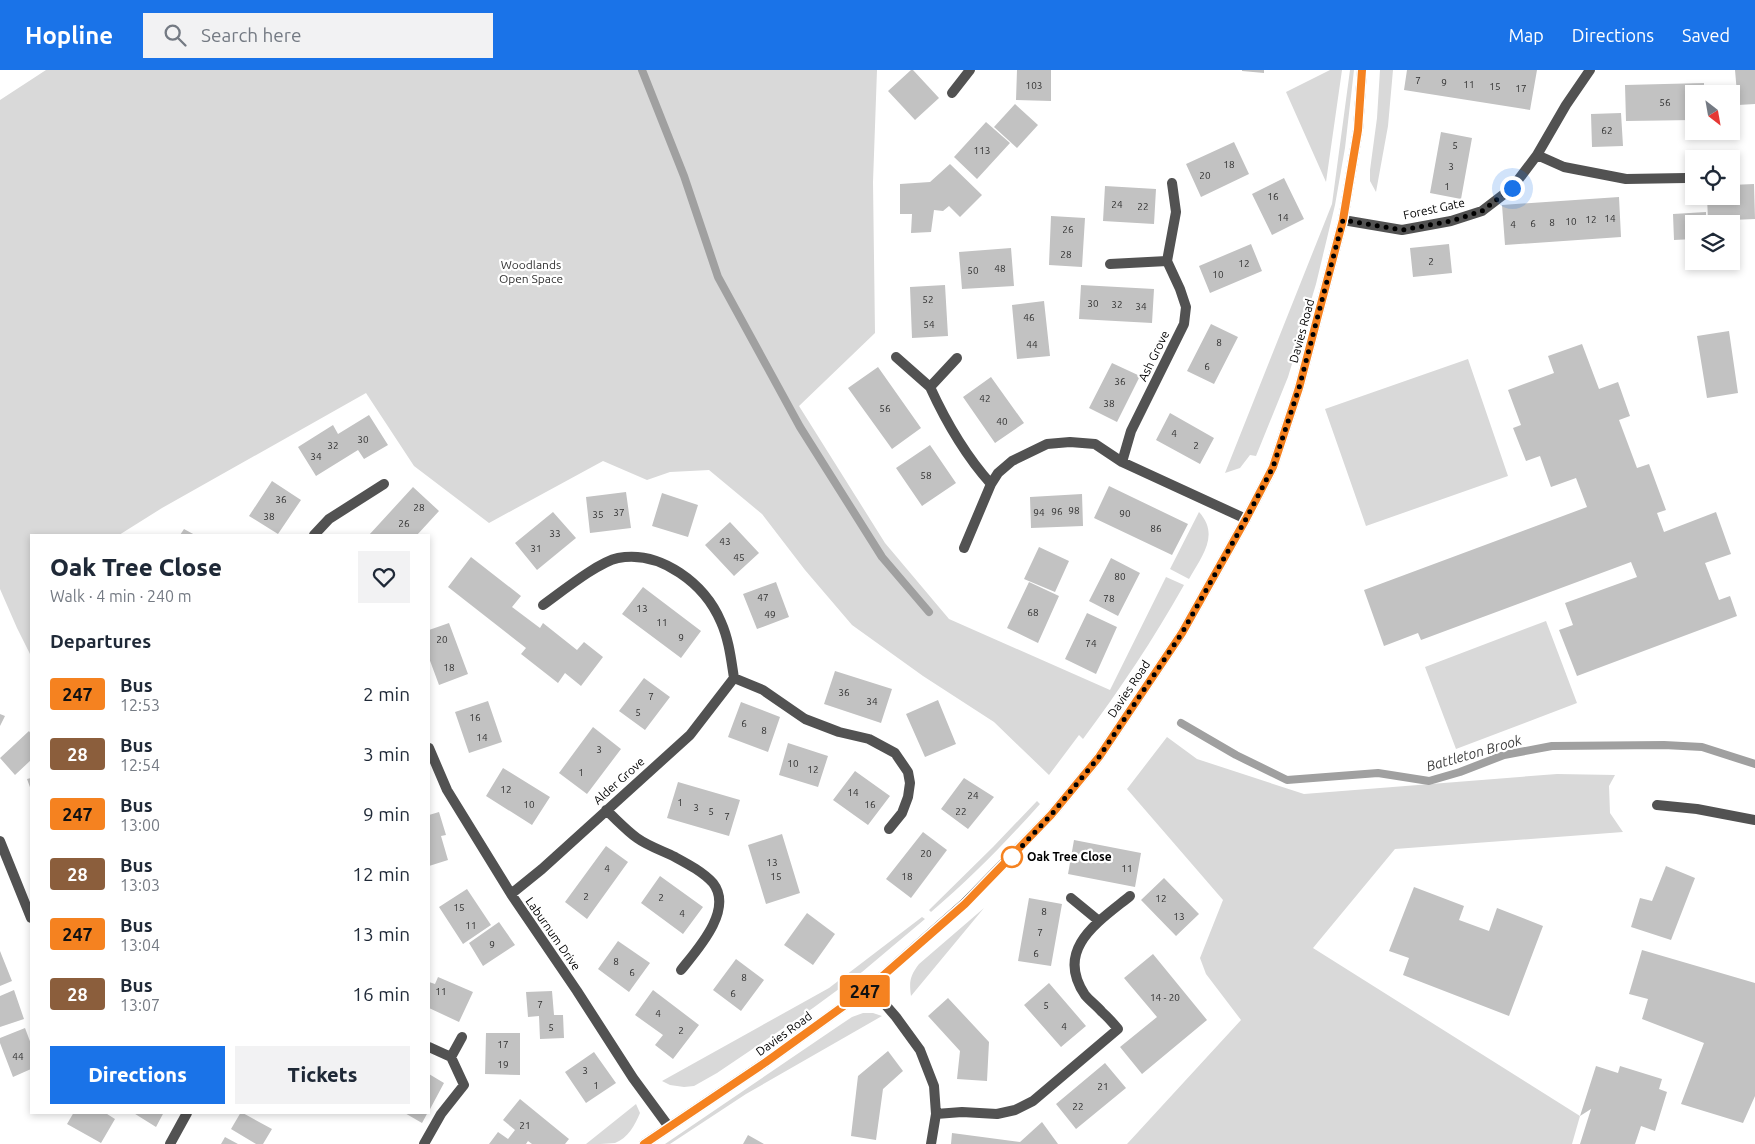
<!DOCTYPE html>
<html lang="en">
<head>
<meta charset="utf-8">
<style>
	:root { --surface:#fff; --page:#f2f2f3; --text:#1f2937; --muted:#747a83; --accent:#1a73e8 }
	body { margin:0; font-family:Ubuntu,sans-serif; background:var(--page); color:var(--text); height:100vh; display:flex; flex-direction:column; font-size:19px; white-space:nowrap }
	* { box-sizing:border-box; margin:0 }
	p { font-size:16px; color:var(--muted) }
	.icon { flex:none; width:28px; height:28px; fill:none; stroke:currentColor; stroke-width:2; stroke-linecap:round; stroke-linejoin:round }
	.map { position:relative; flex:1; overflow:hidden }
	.panel { position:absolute; left:30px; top:464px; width:400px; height:580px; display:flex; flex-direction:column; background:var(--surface); border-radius:0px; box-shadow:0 2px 8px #0003 }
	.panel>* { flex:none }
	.badge { padding:0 10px; border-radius:4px; font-size:18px; line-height:32px }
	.needle { width:32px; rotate:149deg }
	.tools { position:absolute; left:1685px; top:15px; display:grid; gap:10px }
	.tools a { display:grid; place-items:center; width:55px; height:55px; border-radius:0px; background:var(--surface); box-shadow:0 2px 8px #0003; font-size:25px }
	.you { position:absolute; width:25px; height:25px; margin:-12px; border:4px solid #fff; border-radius:50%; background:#1a73e8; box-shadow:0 0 0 8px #1a73e833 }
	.map>.badge { position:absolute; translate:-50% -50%; box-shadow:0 0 0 2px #fff }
	h2 { padding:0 20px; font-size:19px; line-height:45px }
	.round { display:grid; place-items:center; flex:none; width:52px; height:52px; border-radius:0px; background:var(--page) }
	.headline { display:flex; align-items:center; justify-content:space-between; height:85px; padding:0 20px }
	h1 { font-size:24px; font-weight:800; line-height:38px }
	.cta { display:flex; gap:10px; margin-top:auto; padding:10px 20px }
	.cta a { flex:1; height:58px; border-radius:0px; background:var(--accent); color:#fff; font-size:20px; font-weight:800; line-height:58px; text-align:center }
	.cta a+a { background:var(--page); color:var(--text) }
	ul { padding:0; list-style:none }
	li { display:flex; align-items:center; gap:15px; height:60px; padding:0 20px }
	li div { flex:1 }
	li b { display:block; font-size:19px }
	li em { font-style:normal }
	li .badge { min-width:55px; font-weight:700; text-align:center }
	header { display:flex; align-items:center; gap:30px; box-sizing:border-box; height:70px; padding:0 25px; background:var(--accent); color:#fff }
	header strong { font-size:24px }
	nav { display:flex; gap:28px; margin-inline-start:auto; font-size:18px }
	.search { width:350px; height:45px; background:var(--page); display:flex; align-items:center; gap:12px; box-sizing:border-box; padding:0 18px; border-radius:0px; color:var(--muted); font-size:19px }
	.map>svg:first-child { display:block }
	.green { fill:#d9d9d9 }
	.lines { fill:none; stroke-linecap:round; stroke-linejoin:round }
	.stream { stroke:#a0a0a0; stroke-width:8 }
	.building { fill:#c2c2c2 }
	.street { stroke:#525252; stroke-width:10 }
	.secondary { stroke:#1f1f1f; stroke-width:10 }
	.line-casing { stroke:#fff; stroke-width:11 }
	.line { stroke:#f58220; stroke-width:8 }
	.walk { stroke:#000; stroke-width:5; stroke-dasharray:0 9 }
	.stop-dot { fill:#fff; stroke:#f58220; stroke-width:2.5 }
	.labels { text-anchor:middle; stroke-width:4.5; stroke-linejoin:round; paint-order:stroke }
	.number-label { font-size:10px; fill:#303030 }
	.street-label { font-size:12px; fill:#000; stroke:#fff }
	.park-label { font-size:12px; fill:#303030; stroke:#fff }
	.stop-label { font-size:12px; font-weight:bold; fill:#000; stroke:#fff; text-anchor:start }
	.water-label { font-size:14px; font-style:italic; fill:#414141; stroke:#fff }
</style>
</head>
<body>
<header>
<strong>Hopline</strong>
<div class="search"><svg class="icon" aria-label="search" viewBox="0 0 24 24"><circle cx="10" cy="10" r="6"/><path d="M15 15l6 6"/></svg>Search here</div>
<nav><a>Map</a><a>Directions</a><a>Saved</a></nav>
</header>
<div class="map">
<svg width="1755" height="1074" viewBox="0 0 1755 1074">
	<rect width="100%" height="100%" fill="#fff"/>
	<!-- green -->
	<path class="green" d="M46,0H877L873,112L875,263L799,336L885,473L949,549L1110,620L1166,507L1184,515C1153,570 1121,618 1083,669L1079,665L1049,705L994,652L923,606L852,555L805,500L762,444L709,400L670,402L647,410L603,391L489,453L414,396L366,323L162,438L119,465H31V586L17,558L0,519V30Z
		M1330,0H1342L1326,112L1286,22Z
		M1350,0H1354L1345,78L1335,135L1316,214L1288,307L1256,386L1250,385L1240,398L1225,403L1332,134Z
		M1380,0H1393L1388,56L1376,122L1370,111V100L1377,48Z
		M1468,289L1508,406L1366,456L1325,339Z
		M1199,442C1220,465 1202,486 1189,509L1170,499Z
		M1546,551L1577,633L1456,679L1425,597Z
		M1167,667L1197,689L1304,724L1557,704L1615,705L1609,716L1610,743L1623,762L1395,779L1313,878L1580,1046L1572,1074H1127L1241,950L1206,904L1200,888L1223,830L1127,719Z
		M1037,731L1040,734C1006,772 970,809 931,842L929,840L993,777Z
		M984,838L911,926C909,911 910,906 919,894Z
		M922,847L925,849L862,902L813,938L717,1003L694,1016L684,1017L670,1015L662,1011L829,918Z
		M863,943H873L882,946L746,1024L670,1074H665L840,955L852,947Z
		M636,1034L640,1043C635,1055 628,1068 615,1073C607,1074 594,1074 586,1074Z"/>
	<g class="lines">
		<!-- stream -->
		<path class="stream" d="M642,0L684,106L718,207L800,357L882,487L929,542
			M1181,653L1236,685L1287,710L1378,703L1429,711L1460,702L1504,685L1552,676L1664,675L1702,677L1755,694"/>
	</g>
	<!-- building -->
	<path class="building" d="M911,0H913L939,28L915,50L888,21Z
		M1017,0H1051V31L1016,30Z
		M1242,0H1264V3L1242,1Z
		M1407,0H1537L1530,40L1404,20Z
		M1735,0H1755V34L1738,35Z
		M1704,13V24H1694V50L1626,51L1625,15Z
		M1015,34L1038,55L1017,78L994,57Z
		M1621,43L1623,76L1592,77L1591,44Z
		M986,52L1010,73L977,109L954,87Z
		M1441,62L1472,68L1461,129L1430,123Z
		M1234,72L1249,104L1201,127L1186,94Z
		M950,94L982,125L960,147L949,136L943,141L934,140L931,162L911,163L912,144H900V114L930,112Z
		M1284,108L1304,149L1272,165L1252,124Z
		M1754,114L1755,149L1708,151L1707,126H1731V115Z
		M1105,116L1156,119L1154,154L1103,151Z
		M1619,127L1621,167L1505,175L1502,135Z
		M1706,142V154H1694V169L1674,170L1673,144Z
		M1051,146L1085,148L1082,197L1049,195Z
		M1251,174L1262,201L1210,223L1199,196Z
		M1449,174L1452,203L1413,207L1410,178Z
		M1011,178L1014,216L962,219L959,182Z
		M945,215L948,266L912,268L910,217Z
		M1081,215L1154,219L1152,253L1079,249Z
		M1044,231L1050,286L1017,289L1012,235Z
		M1211,254L1238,267L1214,314L1187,301Z
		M1729,261L1738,323L1707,328L1697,266Z
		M1582,274L1599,319L1618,312L1630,346L1619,350L1637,398L1649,394L1666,440L1657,443L1664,462L1716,442L1731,484L1705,493L1719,530L1730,526L1737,546L1577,606L1559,560L1573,555L1565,533L1637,507L1631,492L1421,570L1418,563L1384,576L1364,520L1587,437L1576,408L1551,417L1540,386L1526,391L1513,358L1521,355L1508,320L1554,303L1548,286Z
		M1112,293L1140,306L1117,352L1089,338Z
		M878,297L921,358L892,379L848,318Z
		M991,307L1024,353L995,373L963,327Z
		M1170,343L1214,368L1200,394L1156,370Z
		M369,345L388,375L364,389L358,380L316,406L298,377L333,355L338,364Z
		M930,375L956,413L922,436L896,398Z
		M272,411L301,430L278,464L249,446Z
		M1109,416L1188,454L1172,485L1094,448Z
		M413,417L439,441L417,465H369Z
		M626,422L631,458L590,463L586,427Z
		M662,423L698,435L688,467L652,456Z
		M1082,424L1083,456L1031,458L1030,427Z
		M553,442L576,468L537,500L515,473Z
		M730,452L759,483L734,506L705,475Z
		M184,459L195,465H180Z
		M1039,477L1069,491L1055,522L1024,509Z
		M471,487L521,526L512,537L540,558L543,553L577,580L584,572L603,587L581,616L565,603L558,613L521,584L526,578L448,517Z
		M1111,488L1140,503L1118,546L1089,531Z
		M776,512L789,547L757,559L743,524Z
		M1029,512L1059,526L1038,573L1007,558Z
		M643,517L701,561L681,588L622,544Z
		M1087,543L1117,557L1096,604L1065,589Z
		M449,553L468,604L439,615L429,588V560Z
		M835,601L892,619L881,653L824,634Z
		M644,608L670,627L645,660L619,641Z
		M938,630L956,674L925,687L906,644Z
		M488,631L502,672L469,683L455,642Z
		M741,632L780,647L768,682L728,667Z
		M0,644L5,646L0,656Z
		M593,657L621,679L587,724L559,703Z
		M29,661L31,664V690L15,705L0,688Z
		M788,673L828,686L818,717L779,705Z
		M503,698L550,727L532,755L486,726Z
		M855,701L890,726L868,755L833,730Z
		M31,708V720L27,709Z
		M964,708L994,727L968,759L941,739Z
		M678,712L740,730L729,766L667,748Z
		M439,742L446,765L441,766L448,790L429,796V745Z
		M923,762L947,780L911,828L886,809Z
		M782,764L800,823L766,834L748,775Z
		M1074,770L1141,783L1135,817L1068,804Z
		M606,776L628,792L587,849L565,832Z
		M1666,796L1695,808L1671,870L1631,857L1640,828L1652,831Z
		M660,806L703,837L683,864L641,833Z
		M1164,808L1199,844L1176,866L1141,830Z
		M1414,817L1464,836L1459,850L1489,861L1497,838L1543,856L1509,946L1403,905L1409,888L1389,881Z
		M467,819L491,855L463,874L439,837Z
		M1029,828L1062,834L1051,896L1018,891Z
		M807,843L835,864L813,895L784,875Z
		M499,852L515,875L483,896L469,873Z
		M618,871L650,893L629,922L598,899Z
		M1642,880L1755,913V1026L1743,1053L1681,1034L1704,973L1642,949L1648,929L1629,924Z
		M0,881L12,911L0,916Z
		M1153,884L1207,950L1142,1004L1120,977L1157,947L1124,908Z
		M736,889L764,910L741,941L713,920Z
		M438,907L473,922L459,952L429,938V912L435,914Z
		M1049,913L1086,956L1061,977L1024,935Z
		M14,920L24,949L0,957V926Z
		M653,920L699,955L673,989L655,975L663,965L635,945Z
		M552,921L554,945H563L564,968L540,969L539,946L528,947L526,922Z
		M948,928L989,972L987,1011L957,1009L960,981L928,946Z
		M25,958L31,974V999L13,1007L0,973V968Z
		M486,963H520V1005L485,1004Z
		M888,981L903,1001L883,1019L876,1070L851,1066L858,1006Z
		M594,982L616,1013L586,1033L565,1002Z
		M1105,993L1126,1018L1076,1059L1056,1034Z
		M1596,996L1618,1003L1620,996L1662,1009L1659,1019L1667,1022L1655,1061L1641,1056L1635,1074H1580L1591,1039L1580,1046Z
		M429,1004L444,1013L429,1041Z
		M520,1029L569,1069L565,1074H532L528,1071L526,1074H489L498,1062L508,1069L515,1060L503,1050Z
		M74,1042H104L115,1049L101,1073L67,1054Z
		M132,1042H164L156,1057Z
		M241,1042L272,1059L263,1074H256L231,1059Z
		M403,1042H428L422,1053Z
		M1042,1052L1058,1074H951L952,1063L1020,1072Z
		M748,1065L764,1074H743Z
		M225,1067L238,1074H221Z"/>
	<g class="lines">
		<!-- street -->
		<path class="street" d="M952,23L970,0
			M1537,85L1564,97L1626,109L1686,108
			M1343,150L1402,160L1451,151L1482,141L1512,118L1537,85L1566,35L1590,0
			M1110,194L1167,191
			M896,287L930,317
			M957,288L930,317C946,352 965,385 991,414
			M1122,392L1131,361L1184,254L1186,237L1180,219L1167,191L1176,142L1172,113
			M314,465L329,449L384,414
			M964,478L991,414L998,403L1012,391L1047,374L1070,372L1095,374L1122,392L1246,449
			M734,608L763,620L805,649L839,662L869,669L895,683L908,702L910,713L908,727L902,743L889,759
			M429,678L447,720L511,824L577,921L633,1008L669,1057
			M1657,735L1697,739L1755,750
			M606,740C616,749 626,760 637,768C648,776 663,781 675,787C688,794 703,802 713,813C734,840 697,880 681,900
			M0,771L31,848
			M511,824L542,799L690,665L734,608C731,589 729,570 721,552C705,514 661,480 618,488C598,492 560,523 543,535
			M1071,828L1099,851
			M870,917L896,947L920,980L934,1016L936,1044L931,1074
			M429,977L451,987
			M936,1044L962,1042L997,1044L1015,1040L1033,1031L1118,959C1113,953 1108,947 1102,942C1097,936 1090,931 1085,925C1054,879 1098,852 1130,826
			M170,1074L187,1043
			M424,1074L441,1044L464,1015L451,987L462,967"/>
		<!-- secondary -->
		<path class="secondary" d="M644,1074L766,992L870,917L965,833L1051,745L1099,687L1182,563L1246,449L1273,397L1299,318L1343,150L1358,60L1362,0"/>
	</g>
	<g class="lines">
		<!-- line casing -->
		<g class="line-casing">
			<path id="line" d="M644,1074L766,992L870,917L965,834L1051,745L1099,687L1182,563L1246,449L1273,397L1299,318L1343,150L1358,60L1362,0"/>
		</g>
		<!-- line -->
		<use href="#line" class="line"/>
		<!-- walk -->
		<path class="walk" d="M1012,787L1008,791L1051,745L1099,687L1182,563L1246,449L1273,397L1299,318L1343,150L1402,160L1451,151L1482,141L1512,118"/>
	</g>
	<!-- markers -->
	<circle class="stop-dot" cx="1012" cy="787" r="10"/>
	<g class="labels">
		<!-- number labels -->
		<g class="number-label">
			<text x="1418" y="14">7</text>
			<text x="1444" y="16">9</text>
			<text x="1469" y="18">11</text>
			<text x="1034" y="19">103</text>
			<text x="1495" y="20">15</text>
			<text x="1521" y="22">17</text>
			<text x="1665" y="36">56</text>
			<text x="1607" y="64">62</text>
			<text x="1455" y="79">5</text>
			<text x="982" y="84">113</text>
			<text x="1229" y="98">18</text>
			<text x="1451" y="100">3</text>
			<text x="1205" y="109">20</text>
			<text x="1447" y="120">1</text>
			<text x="1273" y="130">16</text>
			<text x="1117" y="138">24</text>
			<text x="1143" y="140">22</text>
			<text x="1283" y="151">14</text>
			<text x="1610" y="152">14</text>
			<text x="1591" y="153">12</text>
			<text x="1571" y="155">10</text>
			<text x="1552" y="156">8</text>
			<text x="1533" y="157">6</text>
			<text x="1513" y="158">4</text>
			<text x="1068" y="163">26</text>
			<text x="1066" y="188">28</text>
			<text x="1431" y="195">2</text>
			<text x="1244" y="197">12</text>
			<text x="1000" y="202">48</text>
			<text x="973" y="204">50</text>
			<text x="1218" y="208">10</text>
			<text x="928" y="233">52</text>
			<text x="1093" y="237">30</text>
			<text x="1117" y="238">32</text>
			<text x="1141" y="240">34</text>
			<text x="1029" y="251">46</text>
			<text x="929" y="258">54</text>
			<text x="1219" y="276">8</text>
			<text x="1032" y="278">44</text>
			<text x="1207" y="300">6</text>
			<text x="1120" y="315">36</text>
			<text x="985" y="332">42</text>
			<text x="1109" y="337">38</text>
			<text x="885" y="342">56</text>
			<text x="1002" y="355">40</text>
			<text x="1174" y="367">4</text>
			<text x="363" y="373">30</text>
			<text x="333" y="379">32</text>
			<text x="1196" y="379">2</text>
			<text x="316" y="390">34</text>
			<text x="926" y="409">58</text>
			<text x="281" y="433">36</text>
			<text x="419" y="441">28</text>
			<text x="1074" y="444">98</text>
			<text x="1057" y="445">96</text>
			<text x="619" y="446">37</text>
			<text x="1039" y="446">94</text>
			<text x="1125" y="447">90</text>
			<text x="598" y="448">35</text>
			<text x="269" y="450">38</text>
			<text x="404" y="457">26</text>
			<text x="1156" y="462">86</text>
			<text x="555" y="467">33</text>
			<text x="725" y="475">43</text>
			<text x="536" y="482">31</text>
			<text x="739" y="491">45</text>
			<text x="1120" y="510">80</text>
			<text x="763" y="531">47</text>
			<text x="1109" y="532">78</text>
			<text x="642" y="542">13</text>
			<text x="1033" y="546">68</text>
			<text x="770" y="548">49</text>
			<text x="662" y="556">11</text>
			<text x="681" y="571">9</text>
			<text x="442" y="573">20</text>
			<text x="1091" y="577">74</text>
			<text x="449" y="601">18</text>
			<text x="844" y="626">36</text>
			<text x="651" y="630">7</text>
			<text x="872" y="635">34</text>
			<text x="638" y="646">5</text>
			<text x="475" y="651">16</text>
			<text x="744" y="657">6</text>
			<text x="764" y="664">8</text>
			<text x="482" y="671">14</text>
			<text x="599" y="683">3</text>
			<text x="793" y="697">10</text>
			<text x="813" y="703">12</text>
			<text x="581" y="706">1</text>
			<text x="506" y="723">12</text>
			<text x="853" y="726">14</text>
			<text x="973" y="729">24</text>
			<text x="680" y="736">1</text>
			<text x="529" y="738">10</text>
			<text x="870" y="738">16</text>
			<text x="696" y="741">3</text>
			<text x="711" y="745">5</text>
			<text x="961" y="745">22</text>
			<text x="727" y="750">7</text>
			<text x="926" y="787">20</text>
			<text x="772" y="796">13</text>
			<text x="607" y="802">4</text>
			<text x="1127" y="802">11</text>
			<text x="776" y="810">15</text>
			<text x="907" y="810">18</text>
			<text x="586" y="830">2</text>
			<text x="661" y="831">2</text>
			<text x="1161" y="832">12</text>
			<text x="459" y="841">15</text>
			<text x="1044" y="845">8</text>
			<text x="682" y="847">4</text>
			<text x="1179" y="850">13</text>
			<text x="471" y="859">11</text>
			<text x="1040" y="866">7</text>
			<text x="492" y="878">9</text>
			<text x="1036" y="887">6</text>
			<text x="616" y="895">8</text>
			<text x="632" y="906">6</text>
			<text x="744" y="911">8</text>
			<text x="441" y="925">11</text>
			<text x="733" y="927">6</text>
			<text x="1165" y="931">14 - 20</text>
			<text x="540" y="938">7</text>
			<text x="1046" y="939">5</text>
			<text x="658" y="947">4</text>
			<text x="1064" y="960">4</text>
			<text x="551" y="961">5</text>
			<text x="681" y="964">2</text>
			<text x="503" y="978">17</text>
			<text x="18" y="990">44</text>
			<text x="503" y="998">19</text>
			<text x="585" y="1004">3</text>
			<text x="596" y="1019">1</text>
			<text x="1103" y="1020">21</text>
			<text x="1078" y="1040">22</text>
			<text x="525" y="1059">21</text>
		</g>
		<!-- street labels -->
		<g class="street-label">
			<text transform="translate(1434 139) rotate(-12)" y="4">Forest Gate</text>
			<text transform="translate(1302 261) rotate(-75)" y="4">Davies Road</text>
			<text transform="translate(1154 286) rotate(-64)" y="4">Ash Grove</text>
			<text transform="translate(1129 619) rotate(-56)" y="4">Davies Road</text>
			<text transform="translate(619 711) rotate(-42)" y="4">Alder Grove</text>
			<text transform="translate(553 864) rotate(55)" y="4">Laburnum Drive</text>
			<text transform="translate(784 964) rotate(-36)" y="4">Davies Road</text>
		</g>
		<!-- park labels -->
		<g class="park-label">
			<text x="531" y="199">Woodlands<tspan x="531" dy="14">Open Space</tspan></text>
		</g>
		<!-- stop labels -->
		<g class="stop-label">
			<text x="1027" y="791">Oak Tree Close</text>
		</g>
		<!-- water labels -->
		<g class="water-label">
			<text transform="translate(1474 683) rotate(-16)" y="5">Battleton Brook</text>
		</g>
	</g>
</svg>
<div class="tools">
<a><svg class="needle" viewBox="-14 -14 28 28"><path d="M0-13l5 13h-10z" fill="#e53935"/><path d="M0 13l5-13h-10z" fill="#747a83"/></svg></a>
<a><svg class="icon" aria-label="locate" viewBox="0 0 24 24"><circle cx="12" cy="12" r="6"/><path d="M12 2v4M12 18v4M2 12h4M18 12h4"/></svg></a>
<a><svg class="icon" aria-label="layers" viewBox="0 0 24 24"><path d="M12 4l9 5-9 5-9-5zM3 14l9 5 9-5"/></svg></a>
</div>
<div class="you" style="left:1512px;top:118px"></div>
<b class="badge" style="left:865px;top:921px;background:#f58220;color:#111">247</b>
<section class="panel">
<div class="headline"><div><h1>Oak Tree Close</h1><p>Walk · 4 min · 240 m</p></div><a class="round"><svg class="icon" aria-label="heart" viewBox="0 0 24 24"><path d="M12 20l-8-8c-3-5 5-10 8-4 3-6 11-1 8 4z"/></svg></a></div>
<h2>Departures</h2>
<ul>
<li><span class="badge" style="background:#f58220;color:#111">247</span><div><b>Bus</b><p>12:53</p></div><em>2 min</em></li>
<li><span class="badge" style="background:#8b5e3c;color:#fff">28</span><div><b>Bus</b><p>12:54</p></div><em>3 min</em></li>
<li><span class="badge" style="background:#f58220;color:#111">247</span><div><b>Bus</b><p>13:00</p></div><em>9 min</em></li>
<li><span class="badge" style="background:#8b5e3c;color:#fff">28</span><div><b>Bus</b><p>13:03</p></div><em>12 min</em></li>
<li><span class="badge" style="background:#f58220;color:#111">247</span><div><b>Bus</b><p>13:04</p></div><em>13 min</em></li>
<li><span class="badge" style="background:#8b5e3c;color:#fff">28</span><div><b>Bus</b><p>13:07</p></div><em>16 min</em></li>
</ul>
<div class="cta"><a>Directions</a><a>Tickets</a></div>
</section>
</div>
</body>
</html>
